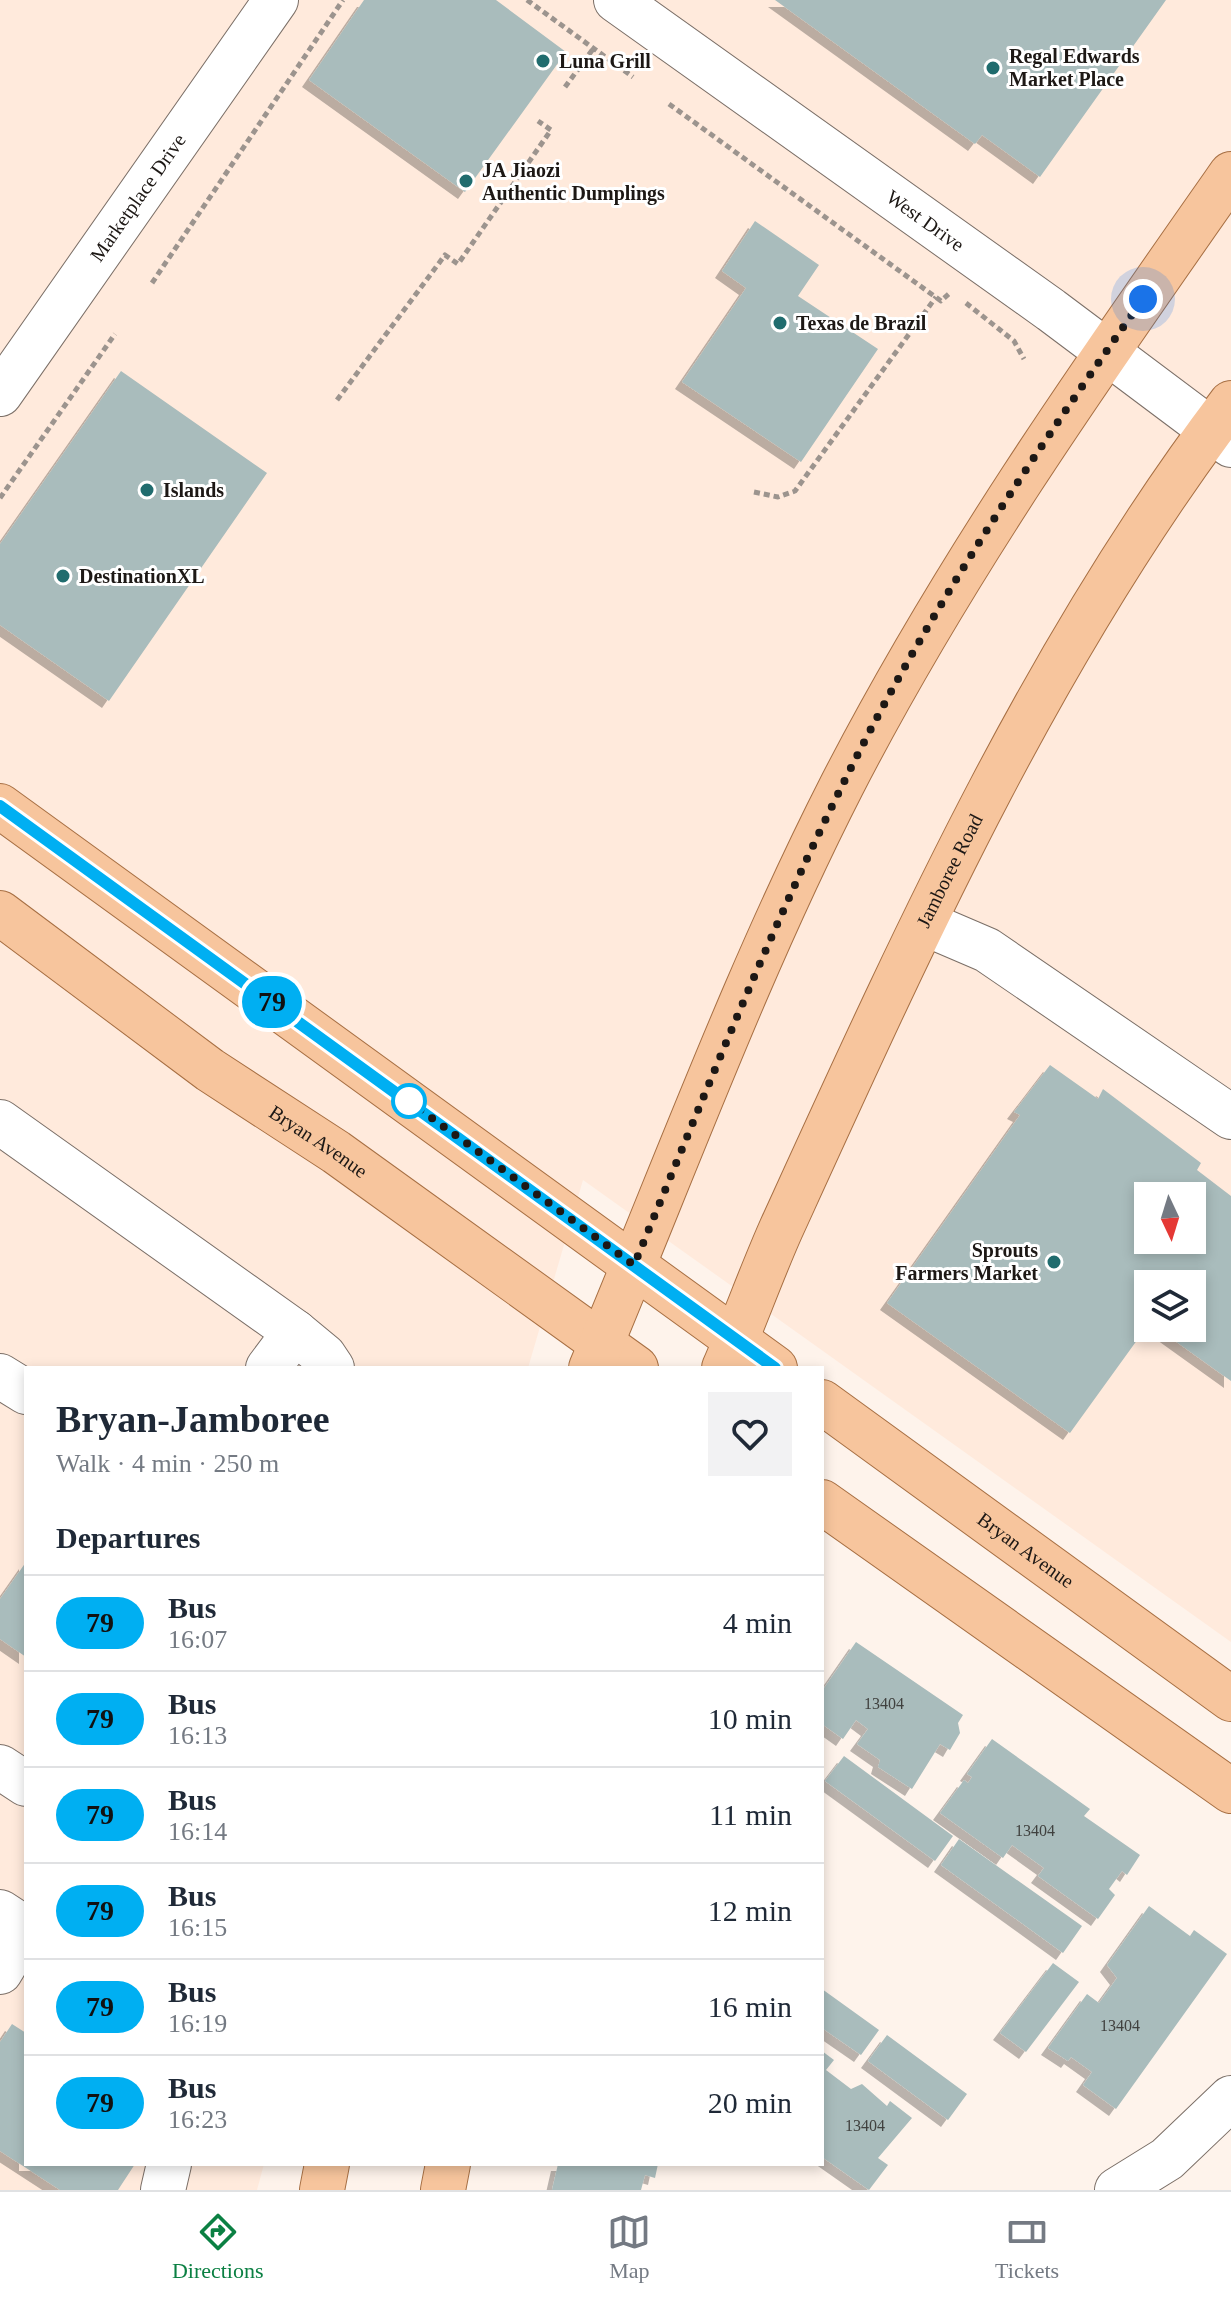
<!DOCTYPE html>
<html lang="en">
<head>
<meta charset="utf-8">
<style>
	:root { --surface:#fff; --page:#f2f2f3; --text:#1f2937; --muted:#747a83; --line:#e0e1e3; --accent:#0b8043 }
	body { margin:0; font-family:"Times New Roman",serif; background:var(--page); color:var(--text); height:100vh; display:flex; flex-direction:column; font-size:30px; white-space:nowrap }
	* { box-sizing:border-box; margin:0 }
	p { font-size:26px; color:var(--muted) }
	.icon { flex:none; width:44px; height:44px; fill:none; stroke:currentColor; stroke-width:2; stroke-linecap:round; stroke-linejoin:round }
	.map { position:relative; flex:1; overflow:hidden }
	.sheet { position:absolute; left:24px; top:1366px; width:800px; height:800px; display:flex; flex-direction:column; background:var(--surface); border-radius:0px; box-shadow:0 4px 12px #0003 }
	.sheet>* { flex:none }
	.badge { padding:0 16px; border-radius:26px; font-size:28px; line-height:52px }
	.needle { width:52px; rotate:176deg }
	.fabs { position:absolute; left:1134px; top:1182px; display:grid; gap:16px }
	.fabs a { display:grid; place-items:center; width:72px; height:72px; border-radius:0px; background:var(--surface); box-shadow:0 4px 12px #0003; font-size:40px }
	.you { position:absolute; width:40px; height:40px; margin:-20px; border:6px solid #fff; border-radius:50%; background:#1a73e8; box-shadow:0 0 0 12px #1a73e833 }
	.map>.badge { position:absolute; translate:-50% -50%; box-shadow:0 0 0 4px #fff }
	h2 { padding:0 32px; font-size:30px; line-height:72px }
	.round { display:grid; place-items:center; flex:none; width:84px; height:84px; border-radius:0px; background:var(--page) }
	.head { display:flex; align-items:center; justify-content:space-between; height:136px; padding:0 32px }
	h1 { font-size:38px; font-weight:800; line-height:60px }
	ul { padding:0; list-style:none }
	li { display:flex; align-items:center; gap:24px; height:96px; padding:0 32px; border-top:2px solid var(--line) }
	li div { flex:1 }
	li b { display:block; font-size:30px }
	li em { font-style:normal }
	li .badge { min-width:88px; font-weight:700; text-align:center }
	.menu { display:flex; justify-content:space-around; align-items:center; height:112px; border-top:2px solid var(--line); background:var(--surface); font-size:22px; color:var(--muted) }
	.menu a { display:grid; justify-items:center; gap:4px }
	.menu .on { color:var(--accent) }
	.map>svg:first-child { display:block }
	.built { fill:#ffeadc; fill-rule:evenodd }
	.building { fill:#a9bcbc; fill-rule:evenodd; filter:url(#shadow) }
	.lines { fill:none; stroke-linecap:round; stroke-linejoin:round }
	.minor-casing { stroke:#7b6f67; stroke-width:46 }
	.major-casing { stroke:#a76f43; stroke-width:46 }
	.path { stroke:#9c948e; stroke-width:5; stroke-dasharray:6 4; stroke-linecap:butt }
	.minor { stroke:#fff; stroke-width:44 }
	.major { stroke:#f7c59d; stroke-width:44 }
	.line-casing { stroke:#fff; stroke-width:18 }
	.line { stroke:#00aff2; stroke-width:12 }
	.walk { stroke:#1d1815; stroke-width:8; stroke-dasharray:0 14.4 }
	.poi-dot { fill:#206c6e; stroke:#fff; stroke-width:3 }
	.stop-dot { fill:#fff; stroke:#00aff2; stroke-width:4 }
	.labels { text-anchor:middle; stroke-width:6; stroke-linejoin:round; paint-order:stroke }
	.number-label { font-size:16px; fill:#40413f }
	.poi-label { font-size:20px; font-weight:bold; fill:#1d1815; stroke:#fff; text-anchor:start }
	.street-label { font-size:20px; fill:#1d1815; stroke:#fff }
</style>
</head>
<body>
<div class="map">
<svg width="1231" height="2190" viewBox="0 0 1231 2190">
	<defs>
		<filter id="shadow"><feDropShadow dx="-7" dy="7" stdDeviation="0" flood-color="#0004"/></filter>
	</defs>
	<rect width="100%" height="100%" fill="#fef3eb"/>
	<!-- built -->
	<path class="built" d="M0,0H1231V1642L583,1180L528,1368H26V2164H264L257,2190H0ZM1148,1196H1192V1240H1148ZM1148,1284H1192V1328H1148Z"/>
	<!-- building -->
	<path class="building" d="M364,0H496L566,52L465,192L309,80Z
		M775,0H1166L1040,177L982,135L975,144Z
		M755,221L819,265L798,296L878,349L801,462L682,382L746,288L722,271Z
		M121,371L267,473L109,701L0,625V544Z
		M1050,1065L1098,1099L1103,1089L1201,1163L1197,1170L1231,1196V1381L1157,1328H1192V1284H1148V1325L1070,1433L887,1303L1020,1115L1014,1112ZM1148,1196H1192V1240H1148Z
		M26,1562V1657L0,1639V1599Z
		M856,1642L963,1715L958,1723L960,1733L950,1750L940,1744L912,1789L878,1767L880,1760L857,1744L868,1729L856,1720L843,1739L822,1724V1691Z
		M992,1739L1090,1809L1084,1816L1140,1855L1127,1875L1122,1871L1109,1889L1115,1895L1098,1919L1038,1876L1044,1868L1012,1845L1003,1858L940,1813L964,1780L968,1783L972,1777L967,1774Z
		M844,1756L953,1836L935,1861L825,1781Z
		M959,1839L1082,1926L1063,1953L941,1865Z
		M1149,1906L1190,1936L1194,1930L1227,1954L1116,2109L1083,2085L1092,2072L1071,2057L1068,2061L1048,2048L1087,1994L1099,2003L1117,1978L1107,1965Z
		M1053,1963L1079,1982L1026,2052L1000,2033Z
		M822,1989L879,2030L861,2055L822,2028Z
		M12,2024L26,2033V2164H135L118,2190H60L0,2151V2042Z
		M887,2035L967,2094L948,2120L868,2061Z
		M822,2051L834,2060L826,2070L851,2089L862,2084L887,2106L890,2101L912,2118L878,2158L888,2165L869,2190L822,2157Z
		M558,2164H658L655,2178L645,2175L641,2190H552Z"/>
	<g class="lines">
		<!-- minor casing -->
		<g class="minor-casing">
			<g id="minor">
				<path id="s1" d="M616,0L1051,310L1231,445"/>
				<path id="s2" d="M0,394L276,0"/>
				<path d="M924,923L987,950L1231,1117"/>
				<path d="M0,1122L295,1332L268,1368"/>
				<path d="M295,1332L324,1356L332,1368"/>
				<path d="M0,1376L26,1392"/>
				<path d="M0,1767L26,1784"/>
				<path d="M0,1912L26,1929L0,1972"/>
				<path d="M163,2190L169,2164"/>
				<path d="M1117,2190L1167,2159L1231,2098"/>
			</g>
		</g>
		<!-- major casing -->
		<g class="major-casing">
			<g id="major">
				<path d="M0,806L775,1368"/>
				<path id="s3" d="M0,913L210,1070L336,1152L636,1368"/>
				<path d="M591,1368C673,1173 746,973 842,785C953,569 1092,372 1231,174"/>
				<path id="s4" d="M724,1368C744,1322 761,1274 781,1229C911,944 1041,653 1231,403"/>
				<path id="s5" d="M822,1402L1231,1699"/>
				<path d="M822,1502L1231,1791"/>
				<path d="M322,2190L327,2164"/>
				<path d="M443,2190L448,2164"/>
			</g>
		</g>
		<!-- path -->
		<path class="path" d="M527,0L633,77
			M565,87L593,49
			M669,104L941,301L951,292
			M152,283L343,0
			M966,303L1014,341L1024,359
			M337,400L445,255L458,264L551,130L538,121
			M754,492L778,497L795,491L936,297
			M0,498L115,334"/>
		<!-- minor -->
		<use href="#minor" class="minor"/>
		<!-- major -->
		<use href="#major" class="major"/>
	</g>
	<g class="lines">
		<!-- line casing -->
		<g class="line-casing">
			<path id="line" d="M0,806L775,1368"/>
		</g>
		<!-- line -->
		<use href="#line" class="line"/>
		<!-- walk -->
		<path class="walk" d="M409,1101L403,1097L634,1265C701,1105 764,943 841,788C925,616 1033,455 1143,299"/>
	</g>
	<!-- markers -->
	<g class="poi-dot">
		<circle cx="543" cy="61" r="8"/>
		<circle cx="993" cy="68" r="8"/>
		<circle cx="466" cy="181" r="8"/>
		<circle cx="780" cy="323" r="8"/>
		<circle cx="147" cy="490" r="8"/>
		<circle cx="63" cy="576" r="8"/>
		<circle cx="1054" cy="1262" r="8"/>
	</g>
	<circle class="stop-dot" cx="409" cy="1101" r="16"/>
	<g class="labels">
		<!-- number labels -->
		<g class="number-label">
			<text x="884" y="1709">13404</text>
			<text x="1035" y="1836">13404</text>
			<text x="1120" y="2031">13404</text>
			<text x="865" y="2131">13404</text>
		</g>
		<!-- poi labels -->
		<g class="poi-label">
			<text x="1009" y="63">Regal Edwards<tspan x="1009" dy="23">Market Place</tspan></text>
			<text x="559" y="68">Luna Grill</text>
			<text x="482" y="177">JA Jiaozi<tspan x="482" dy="23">Authentic Dumplings</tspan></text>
			<text x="796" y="330">Texas de Brazil</text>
			<text x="163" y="497">Islands</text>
			<text x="79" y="583">DestinationXL</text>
			<text x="1038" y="1257" text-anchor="end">Sprouts<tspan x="1038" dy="23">Farmers Market</tspan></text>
		</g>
		<!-- street labels -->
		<g class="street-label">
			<text dy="7" stroke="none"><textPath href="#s2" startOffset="240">Marketplace Drive</textPath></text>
			<text dy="7" stroke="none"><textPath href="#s1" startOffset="380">West Drive</textPath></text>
			<text dy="7" stroke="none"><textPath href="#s4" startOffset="546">Jamboree Road</textPath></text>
			<text dy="7" stroke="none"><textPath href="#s3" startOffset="392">Bryan Avenue</textPath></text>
			<text dy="7" stroke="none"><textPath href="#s5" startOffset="252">Bryan Avenue</textPath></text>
		</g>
	</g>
</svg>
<div class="fabs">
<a><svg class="needle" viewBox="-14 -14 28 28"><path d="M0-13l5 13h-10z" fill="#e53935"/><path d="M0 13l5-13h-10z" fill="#747a83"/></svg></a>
<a><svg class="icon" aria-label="layers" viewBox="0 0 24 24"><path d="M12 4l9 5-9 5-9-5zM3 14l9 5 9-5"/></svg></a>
</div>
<div class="you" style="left:1143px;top:299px"></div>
<b class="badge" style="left:272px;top:1002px;background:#00aff2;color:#111">79</b>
<section class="sheet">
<div class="head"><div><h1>Bryan-Jamboree</h1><p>Walk · 4 min · 250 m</p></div><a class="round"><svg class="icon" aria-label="heart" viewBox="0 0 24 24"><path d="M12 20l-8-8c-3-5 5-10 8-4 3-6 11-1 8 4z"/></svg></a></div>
<h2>Departures</h2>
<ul>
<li><span class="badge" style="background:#00aff2;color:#111">79</span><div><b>Bus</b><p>16:07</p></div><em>4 min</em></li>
<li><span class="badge" style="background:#00aff2;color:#111">79</span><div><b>Bus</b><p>16:13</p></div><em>10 min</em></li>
<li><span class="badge" style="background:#00aff2;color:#111">79</span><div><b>Bus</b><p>16:14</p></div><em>11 min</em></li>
<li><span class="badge" style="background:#00aff2;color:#111">79</span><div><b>Bus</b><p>16:15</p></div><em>12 min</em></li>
<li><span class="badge" style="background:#00aff2;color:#111">79</span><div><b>Bus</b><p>16:19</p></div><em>16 min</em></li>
<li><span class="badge" style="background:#00aff2;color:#111">79</span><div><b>Bus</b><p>16:23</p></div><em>20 min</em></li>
</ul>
</section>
</div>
<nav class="menu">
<a class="on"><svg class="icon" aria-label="directions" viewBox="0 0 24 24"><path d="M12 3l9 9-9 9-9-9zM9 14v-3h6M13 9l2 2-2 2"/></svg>Directions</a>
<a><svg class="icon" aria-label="map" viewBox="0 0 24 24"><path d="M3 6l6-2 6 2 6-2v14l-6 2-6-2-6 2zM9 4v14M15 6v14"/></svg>Map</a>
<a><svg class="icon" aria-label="tickets" viewBox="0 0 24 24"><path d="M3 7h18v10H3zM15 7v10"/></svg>Tickets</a>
</nav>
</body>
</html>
